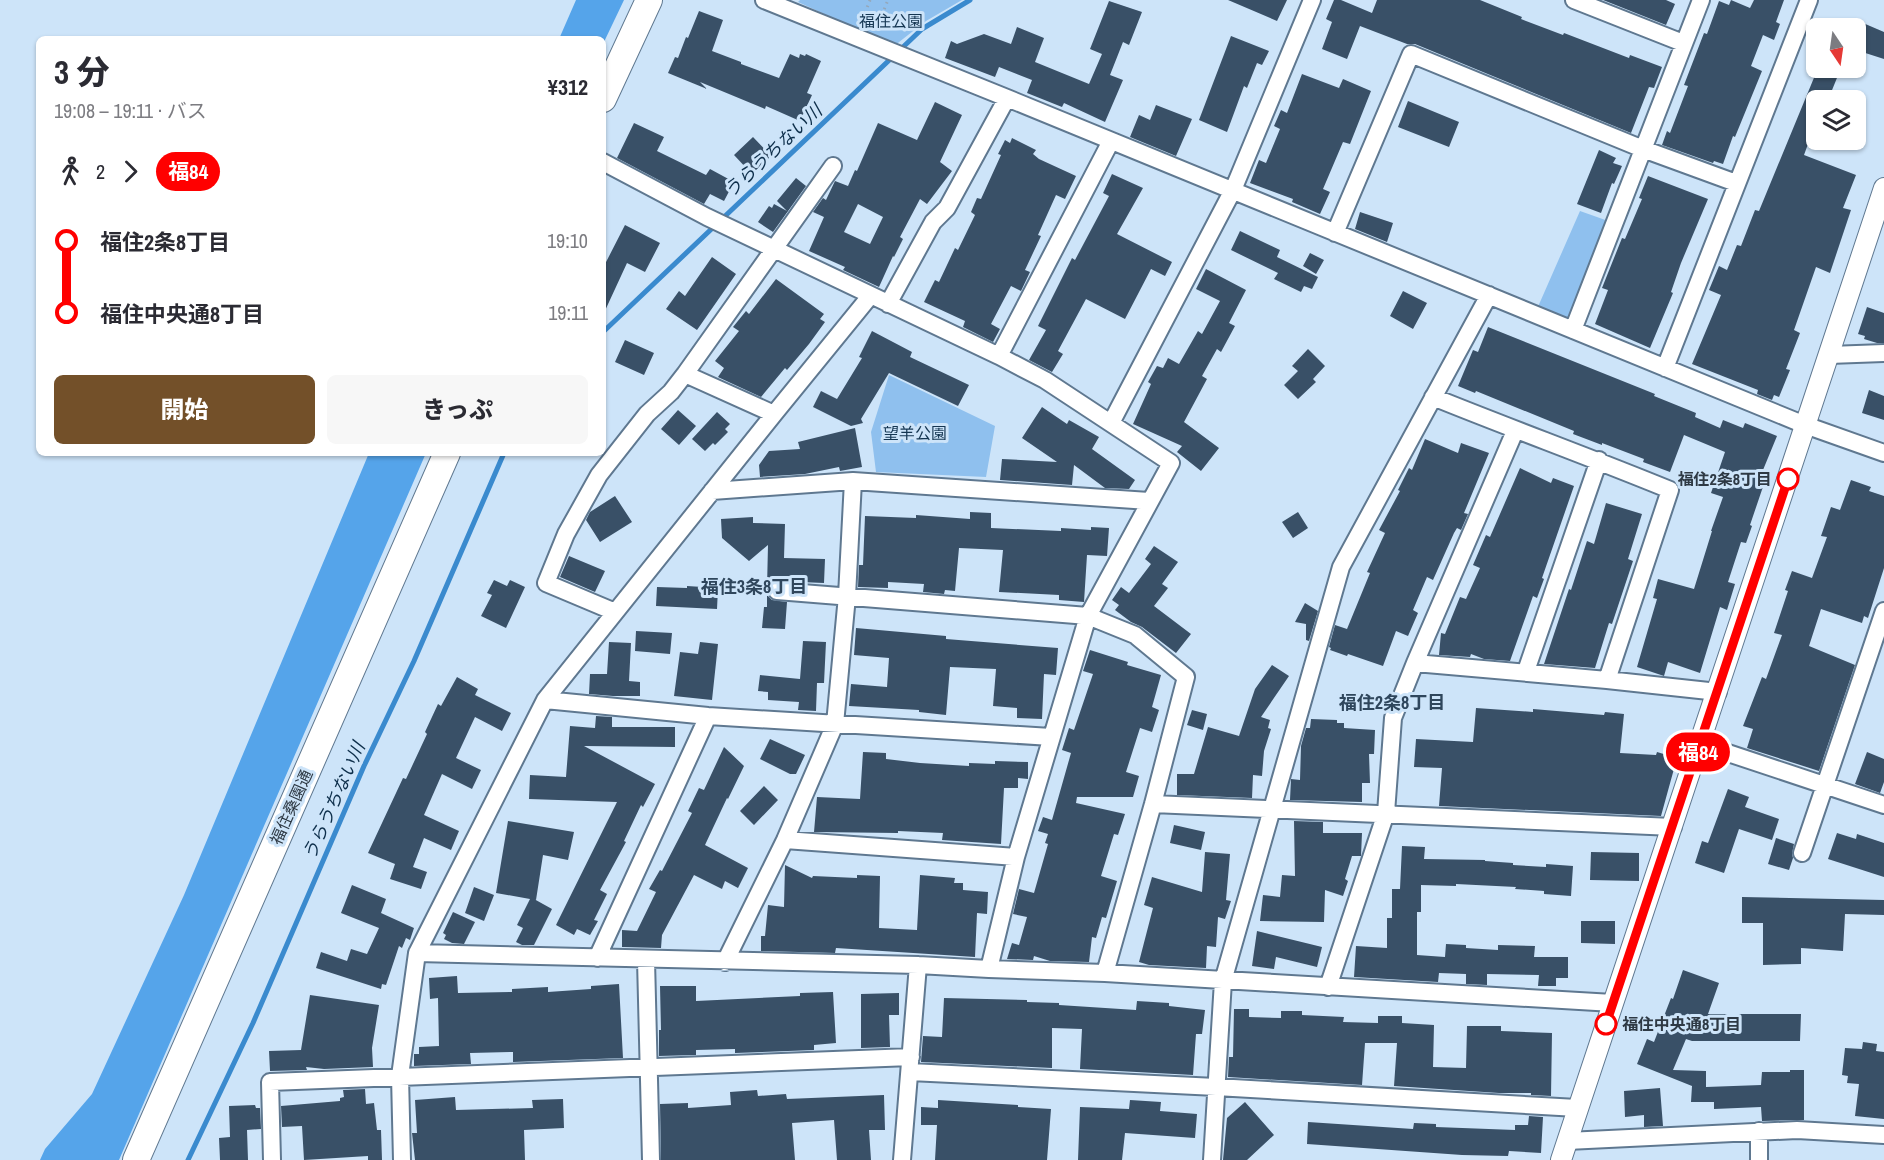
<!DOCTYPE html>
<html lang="ja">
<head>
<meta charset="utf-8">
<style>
	:root { --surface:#fff; --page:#f7f7f7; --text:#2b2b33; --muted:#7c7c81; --accent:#735029 }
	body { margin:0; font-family:"Archivo Narrow","Noto Sans JP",sans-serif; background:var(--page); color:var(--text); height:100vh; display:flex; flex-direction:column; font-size:22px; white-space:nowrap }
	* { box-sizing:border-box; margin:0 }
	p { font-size:20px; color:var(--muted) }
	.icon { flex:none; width:33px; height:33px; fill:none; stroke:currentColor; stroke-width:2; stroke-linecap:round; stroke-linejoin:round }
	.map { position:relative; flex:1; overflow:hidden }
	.details { position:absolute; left:36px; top:36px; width:570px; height:420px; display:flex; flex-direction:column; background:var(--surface); border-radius:9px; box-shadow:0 2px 4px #0004 }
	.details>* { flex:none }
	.badge { padding:0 12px; border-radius:20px; font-size:21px; line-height:39px }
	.needle { width:39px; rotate:167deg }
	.fabs { position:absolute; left:1806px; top:18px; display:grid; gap:12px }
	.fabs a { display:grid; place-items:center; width:60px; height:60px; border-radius:9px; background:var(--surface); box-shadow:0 2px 4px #0004; font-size:30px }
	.map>.badge { position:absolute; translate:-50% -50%; box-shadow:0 0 0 3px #fff }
	.legs { display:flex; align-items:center; gap:9px; height:66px; padding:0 18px; font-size:20px }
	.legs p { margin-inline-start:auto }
	.headline { display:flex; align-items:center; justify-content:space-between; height:102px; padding:0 18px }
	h1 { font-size:33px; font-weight:800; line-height:45px }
	.primary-button { display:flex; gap:12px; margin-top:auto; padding:12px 18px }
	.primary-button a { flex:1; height:69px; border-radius:9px; background:var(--accent); color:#fff; font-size:24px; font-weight:800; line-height:69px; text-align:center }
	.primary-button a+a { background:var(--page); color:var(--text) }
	ul { padding:0 18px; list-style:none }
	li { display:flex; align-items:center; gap:21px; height:72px; font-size:22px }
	li i { display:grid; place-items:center; width:9px; height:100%; margin:0 8px; background:currentColor }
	li i::after { content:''; width:15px; height:15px; margin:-8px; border:4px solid; border-radius:50%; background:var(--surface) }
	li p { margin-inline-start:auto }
	li:first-child i { background:linear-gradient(#0000 50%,currentColor 0) }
	li:last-child i { background:linear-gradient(currentColor 50%,#0000 0) }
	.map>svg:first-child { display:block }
	.green { fill:#8fc0ee }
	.forest { fill:#55a4ea }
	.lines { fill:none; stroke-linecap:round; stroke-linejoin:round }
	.stream { stroke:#3a8ace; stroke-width:5 }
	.building { fill:#395067; fill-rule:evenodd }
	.minor-casing { stroke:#5f7890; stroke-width:20 }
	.tertiary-casing { stroke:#5f7890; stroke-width:22 }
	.primary-casing { stroke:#5f7890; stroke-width:28 }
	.path { stroke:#95a7b9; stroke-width:3; stroke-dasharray:1.5 4.5; stroke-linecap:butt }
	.minor { stroke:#fff; stroke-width:16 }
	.tertiary { stroke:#fff; stroke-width:20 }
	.primary { stroke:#fff; stroke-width:26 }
	.line-1-casing { stroke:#fff; stroke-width:14 }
	.line-1 { stroke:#f00; stroke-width:9 }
	.stop-1-dot { fill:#fff; stroke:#f00; stroke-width:3 }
	.labels { text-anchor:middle; stroke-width:6; stroke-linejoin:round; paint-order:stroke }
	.park-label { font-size:16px; fill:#143551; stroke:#cde4f9 }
	.stop-label { font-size:16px; font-weight:bold; fill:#2e3944; stroke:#cde4f9; text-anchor:end }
	.street-label { font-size:16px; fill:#2e3944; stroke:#cde4f9 }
	.water-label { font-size:18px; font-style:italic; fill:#0d2e4a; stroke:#cde4f9 }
	.neighbourhood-label { font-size:18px; font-weight:bold; fill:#2f465c; stroke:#cde4f9 }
</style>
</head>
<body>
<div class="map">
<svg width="1884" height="1160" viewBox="0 0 1884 1160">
	<rect width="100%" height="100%" fill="#cde4f9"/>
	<!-- green -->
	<path class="green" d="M800,0H962L926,21L894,46L798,2Z
		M1580,211L1611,222L1568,325L1537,309Z
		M889,375L995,426L986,477L876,472L871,432Z"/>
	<!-- forest -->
	<path class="forest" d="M576,0H624L603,44V39H559Z
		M369,453H426L119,1160H40L45,1149L92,1094L184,895Z"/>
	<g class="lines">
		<!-- stream -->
		<path class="stream" d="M603,332L922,29L970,0
			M188,1160L253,1023L364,766L414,661L504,453"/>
	</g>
	<!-- building -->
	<path class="building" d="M1228,0H1287L1277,21Z
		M1334,0H1341L1372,13L1377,0H1480L1522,17L1521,19L1563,35L1564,33L1629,58L1630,55L1662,67L1654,88L1649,87L1631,133L1415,44H1407L1360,26L1347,59L1322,49L1332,22L1326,19Z
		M1603,0H1666L1675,4L1666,25Z
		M1731,0L1750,8L1754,0H1784L1776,22L1780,24L1774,40L1763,35L1751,66L1762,71L1735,137L1733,136L1723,164L1714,161L1713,163L1662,145L1667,131L1670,133L1688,86L1684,85L1704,33L1707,34L1719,1L1729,5Z
		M1109,1L1142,12L1129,45L1123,42L1110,75L1123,80L1105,122L1064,103L1062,107L1027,93L1032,80L999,67L995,77L945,58L951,41L957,44L984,34L1011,44L1017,27L1044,38L1035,62L1089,84L1102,54L1090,49Z
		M699,11L723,20L712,51L741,62V64L779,78L790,54L799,58L800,54L805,56L806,54L821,61L807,93L812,95L800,121L766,106L765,109L700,82L707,89L668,73L675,57L678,58L686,37L688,38Z
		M1856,20L1884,32V59L1856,50Z
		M1231,36L1269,51L1262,65L1257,63L1247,88L1244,86L1227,132L1199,120Z
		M1818,68H1841L1828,100H1816V122L1804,155L1856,175L1843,208L1851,210L1830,273L1816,267L1794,330L1800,333L1786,369L1790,370L1779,397L1774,395L1772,400L1757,394L1758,390L1692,364L1721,295L1709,290L1719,266L1727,270L1737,245L1741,246L1755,210L1759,211Z
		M1302,74L1339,88L1343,79L1371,91L1350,144L1343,142L1323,189L1330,192L1320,214L1292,202L1293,199L1250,183L1259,160L1266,163L1280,129L1274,126L1281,110L1287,113Z
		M1408,101L1459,122L1449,147L1398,127Z
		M935,102L962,115L940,162L952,171L927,204L920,199L900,237L903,239L894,257L893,256L879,287L843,270L845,267L809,251L824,217L813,212L823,198L826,200L835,181L848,186L855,170L857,171L878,123L917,140ZM858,204L883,217L870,244L844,232Z
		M1156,105L1192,119L1176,156L1130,137L1139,115L1150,120Z
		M634,123L664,137L657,151L706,175L710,169L734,182L724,201L710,194L704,204L617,158Z
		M753,137L771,156L755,171H749L734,155Z
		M1012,138L1036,150L1033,154L1039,159L1076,176L1065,199L1056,195L1038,235L1041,236L1025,270L1030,272L1021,291L1011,286L991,324L1000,329L993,342L963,327L965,321L924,302L935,280L939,282L955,248L958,250L975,215L971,212L977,198L981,199L1001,155L998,154L1005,140L1010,143Z
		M1599,150L1616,158L1613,163L1622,166L1614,184L1612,183L1601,213L1577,204Z
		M1112,174L1143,188L1117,234L1172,262L1165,276L1151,269L1125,319L1086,299L1058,351L1063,354L1052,372L1029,360L1046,330L1038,326L1072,258L1075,260L1109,196L1103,193Z
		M1648,176L1708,199L1681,263L1671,292L1673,293L1650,348L1595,324L1608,290L1602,288L1622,238L1625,239L1642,199L1639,198Z
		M796,178L806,186L773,232L758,222L769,206L772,208L774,204L787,211L777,201Z
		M1360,212L1393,223L1387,242L1355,229Z
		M625,225L660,243L645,272L627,263L603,315V268Z
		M1240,231L1280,250L1277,257L1318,277L1312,289L1304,286L1301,292L1274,279L1278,273L1231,250Z
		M1310,253L1324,260L1316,274L1303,266Z
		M712,257L736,274L697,330L666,309L679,291L685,296Z
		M1206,269L1246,290L1229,323L1235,326L1221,352L1217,349L1202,376L1207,379L1184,422L1219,448L1201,471L1177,452L1182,446L1133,424L1151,384L1148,382L1157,366L1163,368L1168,358L1179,364L1198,331L1202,334L1220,301L1196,289Z
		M776,279L824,314L820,319L825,322L809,344L787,370L785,368L761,397L720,378L718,377L724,368L715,361L739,331L733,327L746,311L749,314Z
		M1403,291L1427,303L1413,329L1390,316Z
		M1867,307L1884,313V343H1877L1864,339L1865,336L1858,334Z
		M1488,327L1655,394L1654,396L1696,413L1695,417L1720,428L1723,420L1743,428L1745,423L1777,436L1763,470L1768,472L1750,525L1752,526L1746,543L1741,542L1728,582L1735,584L1727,610L1720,607L1700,673L1668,662L1664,676L1637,667L1657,599L1653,598L1658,579L1694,589L1712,531H1711L1723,497L1711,493L1725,452L1684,435L1670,472L1643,462L1644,459L1602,443V445L1573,434L1574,431L1476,391L1475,393L1458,386L1473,350L1478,352Z
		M872,331L912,352L910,357L969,385L958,406L889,373L861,419L863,423L851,426L813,407L821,391L837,399L862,358L859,357Z
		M625,340L654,353L644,375L615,362Z
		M1308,349L1325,366L1313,379L1316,382L1298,399L1284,385L1298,371L1292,366Z
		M1869,390L1884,396V420L1862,413Z
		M1042,407L1067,424L1069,420L1099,437L1092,449L1135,480L1129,489L1105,488L1074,465L1072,485L1000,480L1002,459L1057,462L1022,438Z
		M678,410L696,426L679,445L661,429Z
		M717,412L730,424L725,429L728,432L715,445L713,443L705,451L692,439Z
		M855,428L862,467L840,471L839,467L805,474L760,477L759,465L769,451L800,449L798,442Z
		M1425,439L1458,453L1461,443L1489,453L1464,513L1468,514L1461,530L1457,528L1454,533L1433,580L1427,577L1413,610L1418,613L1408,636L1396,631L1383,666L1348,654L1347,656L1330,650L1331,648L1329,647L1335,625L1347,629L1370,573L1367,572L1385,533L1379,530L1400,491L1398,490L1409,468L1412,470Z
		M1520,468L1551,483L1553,478L1574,486L1542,578L1544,579L1537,598L1533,596L1510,661L1484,659L1471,654L1470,657L1439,655L1441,633L1445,634L1460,597L1466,599L1480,568L1473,565L1486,535L1490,537Z
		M1851,480L1871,487L1869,491L1884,496V568L1868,618L1864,616L1862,623L1821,609L1809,646L1855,665L1819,771L1747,748L1753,729L1743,726L1762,677L1766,679L1782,635L1774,633L1788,591L1785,590L1792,571L1812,578L1827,537L1821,536L1831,507L1840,510Z
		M615,496L632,522L600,542L586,520L590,512Z
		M1606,503L1642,514L1628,559L1633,561L1612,624L1609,623L1595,668L1544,664L1569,589L1571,590L1587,541L1594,544Z
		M970,512L991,513V528L1061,531V528L1091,530V527L1109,528L1107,556L1087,555L1084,602L1059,600V595L999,592L1003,550L959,548L955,591L945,590L944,594L923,592L924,584L888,582V588L858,587L859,565H863L865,516L916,518V515L970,519Z
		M1298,512L1308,528L1293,538L1282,522Z
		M753,517V523L785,524L784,558L825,559L824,583L777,581L772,582L767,588L768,545L749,561L722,538L721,519Z
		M1154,546L1178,562L1162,584L1168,588L1154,606L1191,634L1176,653L1142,627L1131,622L1115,610L1119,605L1112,600L1121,587L1129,593L1151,564L1145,559Z
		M569,556L605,571L595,592L560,577Z
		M494,580L507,586L510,580L525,587L506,628L481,616L492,595L487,593Z
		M687,586L718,588L717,609L656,606L657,587L687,588Z
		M767,595L772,600L787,602L785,629L762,628L764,607H767Z
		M1305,603L1318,611L1309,641L1306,640V624L1295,622Z
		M856,628L946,636V639L1058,648L1056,675L1044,674L1042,719L1017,718V708L993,706L996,669L950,667L946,715L919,712V710L849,706L851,684L887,687L889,658L854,655Z
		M636,631L672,633L670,654L635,651Z
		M803,641L826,642L824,683H817L816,711L798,710L799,702L768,700V692L758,691L760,675L800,679Z
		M609,642L631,643L629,681L640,682V696H613L589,694L590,674H607Z
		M700,642L718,644L712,700L674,696L680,652L698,654Z
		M1090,650L1128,662L1127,665L1161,675L1152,707L1159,710L1152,732L1140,728L1126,772L1139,776L1133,797H1077L1076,803L1125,814L1118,835L1114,834L1101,876L1117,881L1106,918L1102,917L1096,938L1092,937L1089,962L1050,961L1034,956L1033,960L1007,959L1012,943L1019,945L1027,917L1013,914L1019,889L1034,893L1048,844L1045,843L1048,834L1038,831L1043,817L1052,820L1071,753L1062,750L1069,728L1074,730L1093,674L1083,671Z
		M1272,665L1289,676L1261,717L1270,720L1268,728L1271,729L1264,751L1262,776L1253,775L1252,798L1177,795V774H1194L1208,727L1239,736L1255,689Z
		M457,677L478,689L475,695L511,713L502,731L475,717L456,758L481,770L472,789L442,774L424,815L459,831L451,850L424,838L413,867L427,872L421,889L390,879L395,864L368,853L403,778L406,779L427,734L425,732L438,704L441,706Z
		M1476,708L1533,712V709L1604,715L1605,712L1624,714L1620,753L1656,755L1657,752L1677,758L1661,816L1439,806L1442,768L1414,767L1416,739L1473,742Z
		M1192,710L1207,714L1203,730L1187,725Z
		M596,716L612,717V727H675V747L584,746L655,784L643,807L641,805L624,841L626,842L600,890L607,894L594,920L598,921L590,935L577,929L574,935L556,925L617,802L529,799L530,775L566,777L570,726L595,728Z
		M1311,719L1337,720V723H1344V728L1375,730L1374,754H1369L1370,783H1362V802L1290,800L1291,779L1300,780L1301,746L1306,728H1310Z
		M770,739L805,755L796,774H790L760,759Z
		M724,747L744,766L728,799L727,798L705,845L748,868L738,888L725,881L722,889L694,875L662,935L661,948L622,947V930L637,931L656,892L649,889L660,870L662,871L692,813L688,811L699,788L704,790Z
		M863,752L886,753V759L920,763L969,766V763L995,764V761L1028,762V779L1018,778V788H1004L1001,844L942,840L943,833L898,831V833L814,832L817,797L860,799Z
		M1867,752L1884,759V782L1880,793L1855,784Z
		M764,786L778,800L754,825L740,811Z
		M1728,789L1749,797L1745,807L1779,819L1772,840L1739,829L1724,873L1695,863L1702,841L1708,843Z
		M508,821L574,832L568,860L543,855L536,900L534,899L552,909L534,945H522L516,942L523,928L517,925L530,899L496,893Z
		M1294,821L1323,822V833H1362L1361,856H1352L1345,879L1348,881L1343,896L1325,890L1324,922L1260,921L1263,895L1280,897L1282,875L1295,876Z
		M1174,825L1205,832L1201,850L1170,843Z
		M1837,833L1856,839L1857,834L1884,843V877L1828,859Z
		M1776,838L1794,844L1792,854L1793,858L1789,870L1768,864Z
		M1402,846L1425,847L1424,859L1485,860V861L1513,863V865L1546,867V864L1573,866L1571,896L1544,894V891L1515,889L1516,887L1456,884V886L1421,885V912H1417V955L1445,957L1446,944L1466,945V948L1498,950V945L1535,946L1534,957H1568V978H1556V986H1538L1539,975L1487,974V985L1466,984V974L1439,973L1438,982L1354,977L1356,946L1387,948V918H1392V889H1400Z
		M1205,852L1230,854L1226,900L1231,901L1225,919L1218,917L1216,947L1207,946L1206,968L1149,965L1139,962L1153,908L1144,905L1152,877L1202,892Z
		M1591,852L1639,853V881L1590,880Z
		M785,865L812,878L813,876L857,878V875L880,876L879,928L917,930L920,875L955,878L954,883H963V890L988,892L987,914L977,913L975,957L836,948L835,953L761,951V936H765L768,905L784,907Z
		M352,885L386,899L381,913L414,928L410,940L406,938L402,948L399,946L386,985L382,984L381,989L316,968L321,952L347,961L351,949L367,954L379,928L341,913Z
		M474,887L494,895L484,921L465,913Z
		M1742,897L1884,900V915L1845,914L1843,951L1801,948V964L1763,965V923H1742Z
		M453,912L475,922L464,944L452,943L444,939L446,935L443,933Z
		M1581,921H1615V944L1581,943Z
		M1257,931L1322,947L1317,967L1276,957L1274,969L1252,966Z
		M1683,970L1719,983L1708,1014H1801L1800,1041H1692L1686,1039L1673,1070L1706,1071V1087L1761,1085L1762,1072H1790V1070H1804V1120L1762,1121L1761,1107L1714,1109V1102H1691L1692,1086L1637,1064L1647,1039L1654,1042L1671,998L1673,999Z
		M457,976L458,993L512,992V989L548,987V992L591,989V986L619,984L623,1058L513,1062V1052L470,1053L471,1064L414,1066V1054H419V1047L439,1046L438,998L430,999L429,978Z
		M660,986H696V1001L800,996V993L833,992L836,1043L814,1045V1050L735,1053V1049L696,1050V1055L659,1056V1030H661Z
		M899,993V1015H889L890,1047L861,1048V994Z
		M310,995L379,1005L372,1048L373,1067L324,1069L306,1067L307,1070L270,1071L269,1051L301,1050Z
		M944,998L1027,1000V1002L1059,1003V1005L1136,1010L1137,1001L1169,1003V1006L1205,1010L1202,1034H1196L1193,1075L1080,1069L1082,1029L1052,1028V1068L921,1062L923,1036L942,1037Z
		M1234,1009H1249V1017L1281,1018V1011H1302V1015L1344,1017L1343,1022L1378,1023V1016H1402V1023L1434,1025L1433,1067L1466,1068L1467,1026H1501V1031L1552,1033L1551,1096L1531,1095V1093H1499L1394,1086L1397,1043H1365L1362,1085L1228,1077L1229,1057H1233Z
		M1863,1042L1877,1044L1876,1051L1884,1052V1119L1855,1116L1859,1084L1847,1083L1848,1076L1842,1075L1845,1048L1862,1049Z
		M1660,1088L1663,1126L1644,1127V1115L1625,1117L1624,1091Z
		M365,1089L366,1104L374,1103L377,1130H381L382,1160H368V1156L304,1160L302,1126L282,1127L281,1106L340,1101V1098L344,1097L343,1090Z
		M757,1090L758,1096L786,1094L787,1099L884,1095L885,1130H869L871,1160H837L834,1120L792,1123L795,1160H661L660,1104L688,1103V1108L731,1105L730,1092Z
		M455,1097L456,1110L533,1108L532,1100L563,1099L564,1128L524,1130L525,1160H415L412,1133H417L415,1100Z
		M938,1100L1018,1105V1107L1051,1109L1047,1160H935L937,1125H921V1107L938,1108Z
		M1130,1100L1161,1102L1160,1111L1197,1114L1195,1138L1125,1133L1122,1160H1078L1080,1107L1129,1109Z
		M1245,1102L1274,1135L1247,1160H1223L1227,1118Z
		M255,1105L256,1108H260L261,1129L247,1130L248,1160H220L219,1138L230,1137L229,1106Z
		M1529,1116L1543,1117L1541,1153L1509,1151L1508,1156L1462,1155L1307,1144L1308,1122L1413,1129L1414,1123L1436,1124V1127L1515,1130V1125H1528Z"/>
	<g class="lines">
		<!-- minor casing -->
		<g class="minor-casing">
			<path id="minor" d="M764,0L1007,98L1805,425L1884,453
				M1574,0L1683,43
				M603,162L707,217L999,356L1045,380L1171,463L1088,616L1016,857L989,969L918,965L417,953L545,700L774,414L871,295
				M1335,233L1411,54L1643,149L1736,183
				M888,304L933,222L947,208L1007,98
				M1573,330L1701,0
				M1829,355L1884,353
				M999,356L1111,141
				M1665,368L1809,0
				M685,374L774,414
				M1433,397C1512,429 1592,458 1670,490L1607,680L1718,692
				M1111,423L1233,190L1312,0
				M712,491L853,481L1149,501
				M777,591L1088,616L1135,635L1186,677L1153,804L1105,973
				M615,612L546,583L566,534L599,475L647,414L671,392L685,374L833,166
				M1415,663L1515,431
				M1526,671L1599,460
				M545,700L708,716L1051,737
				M1701,744L1884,805
				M1153,804L1673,827
				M785,840L1016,857
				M1802,853L1884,611
				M597,958L708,716
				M646,960L651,1160
				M725,962L785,840L835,724L847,596L853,481
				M989,969L1105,973L1613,1003
				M1328,987L1386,813L1393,718L1415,663L1607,680
				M910,1072L1216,1087L1577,1108
				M1759,1131V1160
				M1567,1141L1797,1130L1884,1135
				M272,1160L270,1082L911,1057
				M402,1160L400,1076L417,953
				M902,1160L918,965
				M1212,1160L1223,981L1341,567L1489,295"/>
		</g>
		<!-- tertiary casing -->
		<g class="tertiary-casing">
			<path id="tertiary" d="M1561,1160L1884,188"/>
		</g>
		<!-- primary casing -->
		<g class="primary-casing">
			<path id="primary" d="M603,99L649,0
				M136,1160L447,453"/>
		</g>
		<!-- path -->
		<path class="path" d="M870,0L865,13L871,20
			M868,24L871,20L881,17L888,0"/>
		<!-- minor -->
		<use href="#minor" class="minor"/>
		<!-- tertiary -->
		<use href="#tertiary" class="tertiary"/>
		<!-- primary -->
		<use href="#primary" class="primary"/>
	</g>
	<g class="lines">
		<!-- line-1 casing -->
		<g class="line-1-casing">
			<path id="line-1" d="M1606,1024L1788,479"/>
		</g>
		<!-- line-1 -->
		<use href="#line-1" class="line-1"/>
	</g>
	<!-- markers -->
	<g class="stop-1-dot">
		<circle cx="1788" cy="479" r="10"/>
		<circle cx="1606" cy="1024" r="10"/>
	</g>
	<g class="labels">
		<!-- park labels -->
		<g class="park-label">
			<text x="891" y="27">福住公園</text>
			<text x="915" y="439">望羊公園</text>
		</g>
		<!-- stop labels -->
		<g class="stop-label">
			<text x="1772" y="485">福住2条8丁目</text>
			<text x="1622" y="1030" text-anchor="start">福住中央通8丁目</text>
		</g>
		<!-- street labels -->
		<g class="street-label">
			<text transform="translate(291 807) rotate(-66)" y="6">福住桑園通</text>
		</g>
		<!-- water labels -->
		<g class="water-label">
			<text transform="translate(773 151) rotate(-43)" y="6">うらうちない川</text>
			<text transform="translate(334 801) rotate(-66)" y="6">うらうちない川</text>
		</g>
		<!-- neighbourhood labels -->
		<g class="neighbourhood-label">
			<text x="754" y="593">福住3条8丁目</text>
			<text x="1392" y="709">福住2条8丁目</text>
		</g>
	</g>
</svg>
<div class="fabs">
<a><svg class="needle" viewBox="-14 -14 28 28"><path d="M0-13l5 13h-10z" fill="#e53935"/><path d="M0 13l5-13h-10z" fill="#7c7c81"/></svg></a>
<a><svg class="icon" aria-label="layers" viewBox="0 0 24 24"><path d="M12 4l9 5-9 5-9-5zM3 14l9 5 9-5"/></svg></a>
</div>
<b class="badge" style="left:1698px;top:752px;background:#f00;color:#fff">福84</b>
<section class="details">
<div class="headline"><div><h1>3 分</h1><p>19:08 – 19:11 · バス</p></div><b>¥312</b></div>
<div class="legs"><svg class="icon" aria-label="walk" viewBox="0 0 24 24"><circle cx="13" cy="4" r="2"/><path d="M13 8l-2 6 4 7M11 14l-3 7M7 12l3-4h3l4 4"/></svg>2<svg class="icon" aria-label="forward" viewBox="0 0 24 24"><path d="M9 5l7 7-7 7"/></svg><b class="badge" style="background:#f00;color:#fff">福84</b></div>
<ul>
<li><i style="color:#f00"></i><b>福住2条8丁目</b><p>19:10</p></li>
<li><i style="color:#f00"></i><b>福住中央通8丁目</b><p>19:11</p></li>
</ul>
<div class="primary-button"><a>開始</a><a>きっぷ</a></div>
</section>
</div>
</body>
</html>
